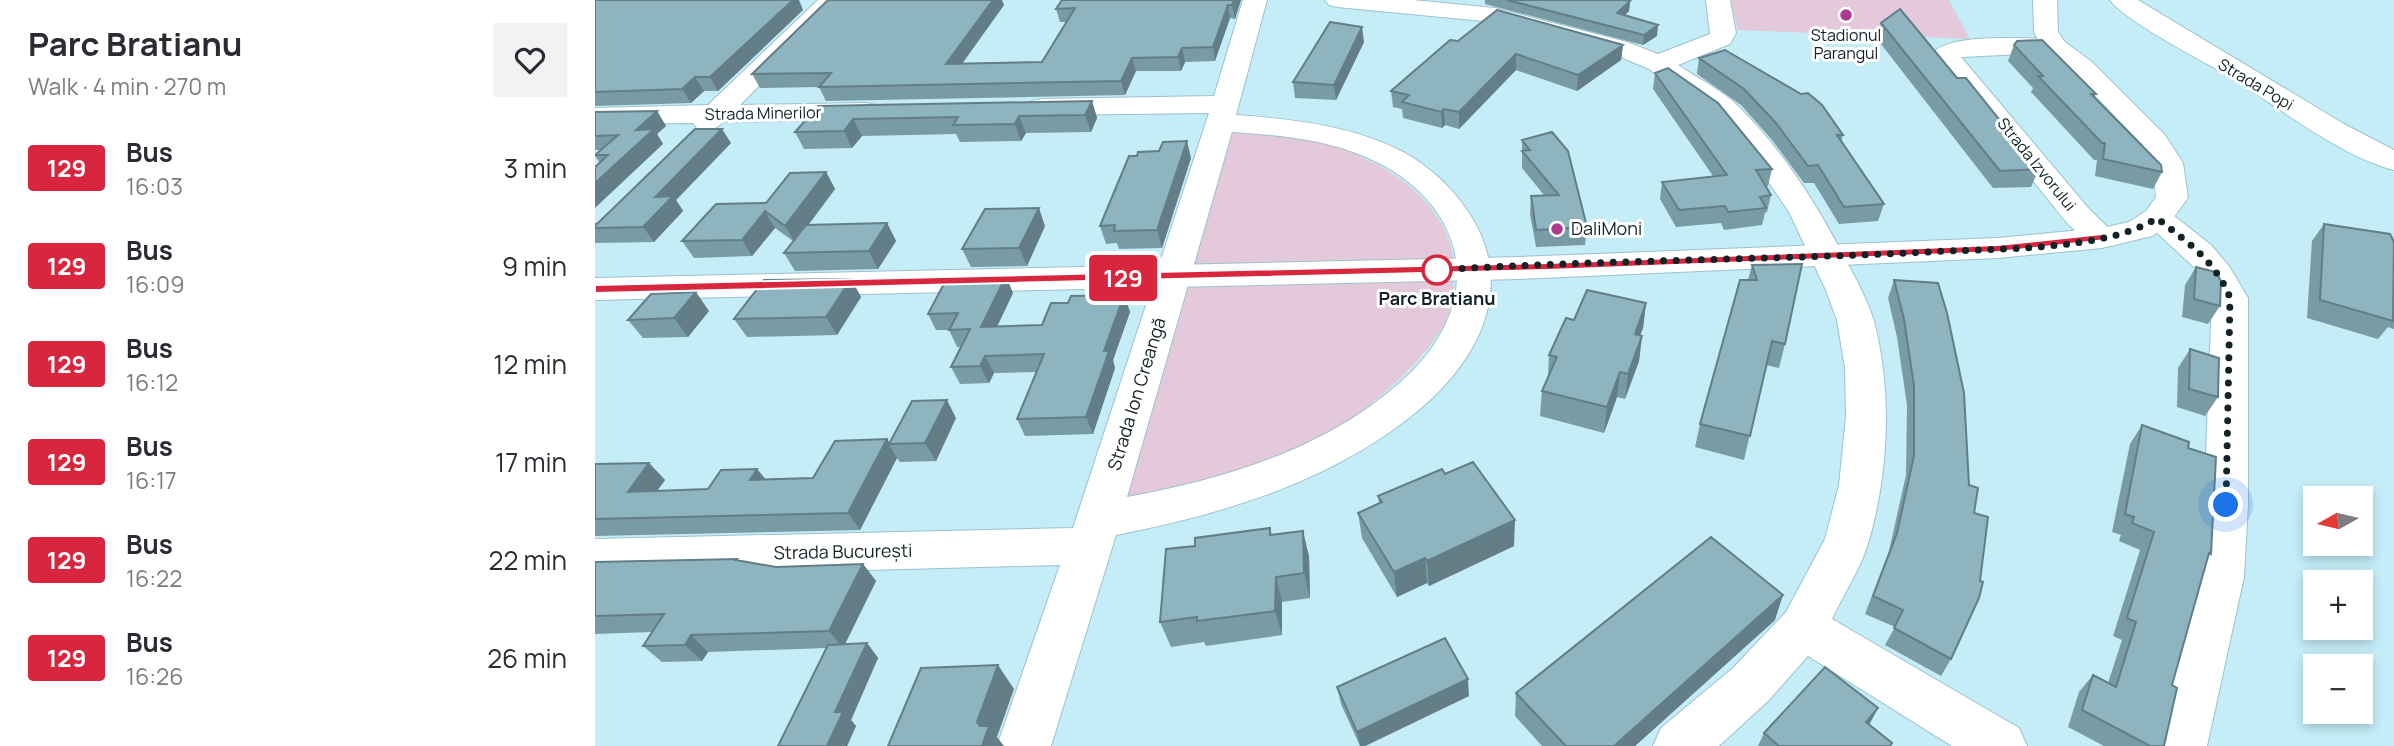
<!DOCTYPE html>
<html lang="en">
<head>
<meta charset="utf-8">
<style>
	:root { --surface:#fff; --page:#f2f2f3; --text:#2b2b33; --muted:#7c7c81 }
	body { margin:0; font-family:Manrope,sans-serif; background:var(--page); color:var(--text); height:100vh; display:flex; flex-direction:column; font-size:26px; white-space:nowrap }
	* { box-sizing:border-box; margin:0 }
	p { font-size:23px; color:var(--muted) }
	.icon { flex:none; width:38px; height:38px; fill:none; stroke:currentColor; stroke-width:2; stroke-linecap:round; stroke-linejoin:round }
	.map { position:relative; flex:1; overflow:hidden }
	.drawer { display:flex; flex-direction:column; background:var(--surface); width:595px }
	.drawer>* { flex:none }
	.badge { padding:0 14px; border-radius:5px; font-size:24px; line-height:46px }
	.needle { width:46px; rotate:262deg }
	.buttons { position:absolute; left:1708px; top:486px; display:grid; gap:14px }
	.buttons a { display:grid; place-items:center; width:70px; height:70px; border-radius:0px; background:var(--surface); box-shadow:0 4px 10px #0003; font-size:35px }
	.you { position:absolute; width:35px; height:35px; margin:-18px; border:5px solid #fff; border-radius:50%; background:#1a73e8; box-shadow:0 0 0 10px #1a73e833 }
	.map>.badge { position:absolute; translate:-50% -50%; box-shadow:0 0 0 4px #fff }
	.round { display:grid; place-items:center; flex:none; width:74px; height:74px; border-radius:0px; background:var(--page) }
	.overview { display:flex; align-items:center; justify-content:space-between; height:119px; padding:0 28px }
	h1 { font-size:33px; font-weight:700; line-height:52px }
	ul { padding:0; list-style:none }
	li { display:flex; align-items:center; gap:21px; height:98px; padding:0 28px }
	li div { flex:1 }
	li b { display:block; font-size:26px }
	li em { font-style:normal }
	li .badge { min-width:77px; font-weight:700; text-align:center }
	main { display:flex; flex:1; min-height:0 }
	.map>svg:first-child { display:block }
	.green { fill:#e3c9d9 }
	.lines { fill:none; stroke-linecap:round; stroke-linejoin:round }
	.street-casing { stroke:#9bc2cd; stroke-width:2 }
	.secondary-casing { stroke:#9bc2cd; stroke-width:2 }
	.street { fill:#fff; fill-rule:evenodd }
	.secondary { fill:#fff; fill-rule:evenodd }
	.wall { fill:#799ba4 }
	.shaded-wall { fill:#637e86 }
	.building { fill:#8db4bf; stroke:#637e86; stroke-width:2 }
	.line { fill:#d7263d; stroke:#fff; stroke-width:2 }
	.walk { stroke:#132226; stroke-width:7; stroke-dasharray:0 12.6 }
	.poi-dot { fill:#af3991; stroke:#fff; stroke-width:2.5 }
	.stop-dot { fill:#fff; stroke:#d7263d; stroke-width:3.5 }
	.labels { text-anchor:middle; stroke-width:6; stroke-linejoin:round; paint-order:stroke }
	.far-poi-label { font-size:16px; fill:#132226; stroke:#fff }
	.far-street-label { font-size:16px; fill:#132226; stroke:#fff }
	.poi-label { font-size:18px; fill:#132226; stroke:#fff; text-anchor:start }
	.stop-label { font-size:18px; font-weight:bold; fill:#132226; stroke:#fff }
	.street-label { font-size:18px; fill:#132226; stroke:#fff }
</style>
</head>
<body>
<main>
<section class="drawer">
<div class="overview"><div><h1>Parc Bratianu</h1><p>Walk · 4 min · 270 m</p></div><a class="round"><svg class="icon" aria-label="heart" viewBox="0 0 24 24"><path d="M12 20l-8-8c-3-5 5-10 8-4 3-6 11-1 8 4z"/></svg></a></div>
<ul>
<li><span class="badge" style="background:#d7263d;color:#fff">129</span><div><b>Bus</b><p>16:03</p></div><em>3 min</em></li>
<li><span class="badge" style="background:#d7263d;color:#fff">129</span><div><b>Bus</b><p>16:09</p></div><em>9 min</em></li>
<li><span class="badge" style="background:#d7263d;color:#fff">129</span><div><b>Bus</b><p>16:12</p></div><em>12 min</em></li>
<li><span class="badge" style="background:#d7263d;color:#fff">129</span><div><b>Bus</b><p>16:17</p></div><em>17 min</em></li>
<li><span class="badge" style="background:#d7263d;color:#fff">129</span><div><b>Bus</b><p>16:22</p></div><em>22 min</em></li>
<li><span class="badge" style="background:#d7263d;color:#fff">129</span><div><b>Bus</b><p>16:26</p></div><em>26 min</em></li>
</ul>
</section>
<div class="map">
<svg width="1799" height="746" viewBox="0 0 1799 746">
	<rect width="100%" height="100%" fill="#c4edf8"/>
	<!-- green -->
	<path class="green" d="M1136,0H1354L1375,39L1143,30Z
		M634,130C658,132 685,131 708,136C777,154 866,198 859,282C858,296 855,316 847,328C824,365 788,396 753,421C687,469 603,483 525,505Z"/>
	<g class="lines">
		<!-- street casing -->
		<g class="street-casing">
			<path id="street" d="M223,0H249L145,105L271,103L281,105L285,111L281,117L271,119L128,122C120,130 113,131 102,128L98,123L0,124V108L113,105Z
				M648,0H672L641,115C698,119 759,126 810,153C835,167 856,187 872,210C922,283 887,356 825,409C739,481 629,514 521,535L456,746H402L465,565L0,577V539L478,528L614,113L447,115L437,113L433,107L437,101L447,99L619,96ZM637,132C682,135 729,139 771,157C874,202 893,301 811,377C735,448 631,479 532,497Z
				M730,0H818L900,8L1032,42L1063,54L1115,34L1111,0H1135L1141,33L1135,44L1083,65C1102,78 1127,90 1144,107C1188,151 1222,204 1250,259C1261,279 1272,299 1279,321C1297,391 1294,468 1275,537C1268,565 1249,593 1237,619L1424,728L1432,746H1357L1213,656L1174,700L1124,746H1058L1066,728L1138,668L1191,612L1230,539L1244,485L1251,416L1250,368L1242,320L1230,288L1194,212L1162,165L1122,117L1054,69L1014,52L899,22L742,7L734,5Z
				M1460,39L1469,42L1473,47L1469,52L1366,57L1494,209L1524,238L1519,245C1496,251 1487,237 1472,223L1337,54C1352,32 1434,39 1460,39Z
				M1562,208L1573,211L1616,245L1634,266L1653,298V505L1649,577L1612,746H1558L1603,577L1609,505L1617,298L1602,270L1546,218L1551,211Z"/>
		</g>
		<!-- secondary casing -->
		<g class="secondary-casing">
			<path id="secondary" d="M1438,0H1462L1463,32L1470,42L1497,62L1570,135L1588,163L1593,198L1573,225L1557,236L1507,248L1403,258L925,279L0,300V278L925,257L1403,238L1507,228L1534,222L1551,211L1561,197L1558,163L1548,145L1479,74L1447,47L1439,32Z
				M1515,0H1543L1749,124L1799,150V170C1744,156 1681,105 1632,75C1606,60 1530,21 1515,0Z"/>
		</g>
		<!-- street -->
		<use href="#street" class="street"/>
		<!-- secondary -->
		<use href="#secondary" class="secondary"/>
	</g>
	<!-- wall -->
	<path class="wall" d="M0,0L208,10L123,91H109L96,103L0,106Z
		M467,0H646L640,19L635,18L620,61L590,62L586,71H541L530,95L231,101L224,87L165,88L157,74L409,5L367,63L447,62L472,22H465L461,9Z
		M890,0H1030L1035,1L1034,11L1030,15L1062,36L1048,45L890,4Z
		M1286,23L1362,78L1444,169L1436,187L1398,188L1282,39Z
		M863,41L1028,45L1026,60L982,91L921,70L864,129L850,125L847,128L808,118L807,109L798,107L796,91Z
		M769,42L741,100L700,98L698,82Z
		M1419,45L1501,94L1499,98L1567,172L1558,189L1500,176L1502,160H1499L1436,92L1438,88L1413,61Z
		M1104,58L1206,94L1248,135L1246,142L1289,204L1283,221L1244,224L1219,183H1209L1177,140L1146,105L1102,74Z
		M1060,73L1177,169L1173,186H1170L1176,195L1172,212L1170,213L1167,225L1129,230L1126,223L1081,227L1065,199L1067,182L1118,176L1058,89Z
		M497,101L502,118L496,132L431,133L426,141L365,142L361,134L267,136L257,148L209,149L200,132L223,106Z
		M62,111L71,126L62,134L68,144L5,163L0,156L6,150H0V112Z
		M957,132L992,227L990,245L941,247L935,214L936,196L949,195L927,168V140Z
		M136,143L81,200L88,211L59,242L0,243V224Z
		M596,158L567,248L524,249L522,243L511,244L505,226Z
		M231,172L240,189L213,225L292,223L301,241L283,269L200,271L189,253L198,241L180,228L157,256L99,258L87,241L171,203Z
		M1729,224L1799,242V329L1793,327L1783,339L1712,318L1717,241Z
		M450,226L432,266L376,267L367,249Z
		M1157,265L1190,344L1184,368L1171,365L1149,460L1100,447L1105,424L1153,280Z
		M1601,267L1625,306L1613,324L1587,317L1590,285Z
		M256,279L266,297L242,335L152,337L139,319Z
		M1299,280L1343,283L1356,659L1346,676L1290,645L1300,627L1270,614L1294,551L1311,475L1312,405L1302,337L1293,298Z
		M418,293L402,326L447,325L473,303L529,295L535,312L518,360L520,368L498,434L430,436L422,419L442,372L399,373L394,383L365,384L356,367L367,347H362L354,330H341L333,314Z
		M1051,303L1048,328L1045,335L1047,336L1044,361L1030,399L1022,397L1009,433L945,416L947,391L953,376L954,355L979,320Z
		M114,311L93,337L48,338L33,320Z
		M1595,349L1623,397L1610,416L1582,407L1583,368Z
		M361,418L341,461L305,462L302,458L265,530L0,536V464L54,463L70,480L62,491L113,489L162,469L170,479L218,478L292,439L295,443Z
		M1547,425L1593,448L1616,554L1612,558L1577,685L1569,746H1509L1473,727L1484,692L1498,675L1513,683L1527,640L1518,636L1545,550L1524,541L1526,535L1517,532L1535,444Z
		M850,474L919,546L834,586L832,583L802,597L767,538L763,513L784,503L783,496Z
		M675,528L677,535L714,556L715,598L687,602V635L611,646L609,642L576,647L565,622L600,546Z
		M144,561L181,567L268,564L281,581L250,644L272,643L283,658L256,720L261,726L252,746H183L231,648L113,652L107,661L67,662L48,646L57,632L0,634V562Z
		M1180,620L1040,746H947L920,716L921,693Z
		M742,687L874,696L770,746H765L746,704Z
		M1283,708L1274,724L1297,743L1295,746H1163L1169,733Z"/>
	<!-- shaded-wall -->
	<path class="shaded-wall" d="M198,0H204L208,10L123,91L115,77Z
		M398,0H407L409,5L357,78L351,64Z
		M639,0H646L640,19L637,5Z
		M1035,1L1034,11L1021,23L1022,13Z
		M633,5L635,18L620,61L618,47Z
		M1063,25L1062,36L1048,45L1049,35Z
		M767,27L769,42L741,100L739,85Z
		M1028,45L1026,60L982,91L983,75Z
		M587,48L590,62L586,71L583,57Z
		M921,54V70L864,129V112Z
		M537,58L541,71L530,95L526,81Z
		M100,77L109,91L96,103L87,89Z
		M497,101L502,118L496,132L490,115Z
		M849,109L850,125L847,128L846,112Z
		M62,111L71,126L62,134L68,144L0,208V183L41,130Z
		M424,116L431,133L426,141L420,124Z
		M258,119L267,136L257,148L249,131Z
		M127,129L136,143L81,200L88,211L59,242L48,227L60,197Z
		M592,141L596,158L567,248L562,230Z
		M231,172L240,189L200,243L190,226Z
		M444,208L450,226L432,266L424,248Z
		M170,211L180,228L157,256L147,240Z
		M292,223L301,241L283,269L274,251Z
		M411,276L418,293L394,344L386,327Z
		M256,279L266,297L242,335L231,317Z
		M101,292L114,311L93,337L79,318Z
		M529,295L535,312L518,360L520,368L498,434L491,417L509,351Z
		M1051,303L1048,328L1036,359L1040,334Z
		M1047,336L1044,361L1030,399L1033,374Z
		M390,356L399,373L394,383L385,366Z
		M1025,372L1022,397L1009,433L1012,407Z
		M352,400L361,418L341,461L330,443Z
		M292,439L295,444H294L302,458L265,530L253,513Z
		M54,463L70,480L49,509L33,492Z
		M162,469L176,486L155,480Z
		M920,520L919,546L834,586L832,561Z
		M708,531L714,556L715,598L709,573Z
		M830,558L832,583L802,597L799,572Z
		M268,564L281,581L248,648L234,631Z
		M681,577L687,602V635L680,611Z
		M1188,595L1180,620L1040,746H1019Z
		M96,635L113,652L107,661L90,645Z
		M272,643L283,658L256,720L261,726L252,746H232L240,712Z
		M403,665L419,689L402,737L409,746H387L382,722Z
		M873,679L874,696L770,746H765L762,732Z
		M1283,708L1274,725L1271,722Z"/>
	<!-- building -->
	<path class="building" d="M0,0H198L115,77H100L87,89L0,92Z
		M233,0H398L351,64L447,62L480,8L461,9L467,0H639L637,5H633L618,47L587,48L583,57L537,58L526,81L224,87L236,73L157,74Z
		M912,0H1030L1035,1L1022,13L1063,25L1049,35Z
		M1305,9L1362,78H1371L1444,169L1405,171L1286,23Z
		M902,10L1028,45L983,75L921,54L864,112L849,109L846,112L807,102L814,95L796,91L855,40L863,41Z
		M735,22L767,27L739,85L698,82Z
		M1447,40L1501,94H1496L1566,165L1567,172L1508,159L1510,143H1507L1443,76H1448L1419,45L1422,41Z
		M1130,50L1206,94L1213,93L1227,105L1248,135H1242L1289,204L1249,207L1223,165L1213,166L1181,123L1149,89L1104,58Z
		M1073,68L1123,103L1177,169L1161,170L1176,195L1165,197L1171,208L1133,212L1130,206L1084,210L1067,182L1132,175L1060,73Z
		M497,101L490,115L424,116L420,124L358,125L363,117L258,119L249,131L200,132L223,106Z
		M62,111L41,130L59,129L0,183V167L13,155H0L23,135L0,136V112Z
		M100,129H127L60,197L78,196L48,227L0,228V224H2Z
		M957,132L973,151L992,227L941,230L936,196L964,195L927,151L935,150L927,140Z
		M592,141L562,230L519,231L520,225L505,226L534,156H542L543,152L564,151L568,142Z
		M231,172L190,226L170,211L147,240L87,241L121,204L171,203L195,173Z
		M444,208L424,248L367,249L390,209Z
		M292,223L274,251L189,253L211,225Z
		M1729,224L1795,234L1799,242L1798,321L1725,300Z
		M1207,264L1190,344L1177,341L1155,436L1105,424L1145,280H1162L1157,265Z
		M1601,267L1621,272L1626,281L1625,306L1599,299Z
		M411,276L386,327L447,325L456,303H473L476,296L529,295L509,351H514L491,417L422,419L449,354L390,356L385,366L356,367L375,329L354,330L363,313L333,314L352,278Z
		M256,279L231,317L139,319L169,280Z
		M1299,280L1343,283L1352,313L1369,393L1374,485L1383,488L1379,513L1393,517L1385,581L1388,582L1384,598L1356,659L1299,628L1308,610L1278,596L1302,533L1319,456V386L1309,319Z
		M992,290L1051,303L1040,334L1047,336L1033,374L1025,372L1012,407L947,391L962,357L954,355L971,318L979,320Z
		M101,292L79,318L33,320L56,294Z
		M1595,349L1624,358L1623,397L1594,389Z
		M352,400L330,443L294,444L317,401Z
		M1547,425L1594,442L1593,448L1621,457L1616,554L1614,553L1577,685L1582,688L1569,746H1555L1487,710L1498,675L1521,687L1541,622L1532,618L1559,532L1537,523L1539,517L1530,514Z
		M292,439L253,513L0,519V464L54,463L33,492L113,489L126,470L162,469L155,480L218,478L240,441Z
		M878,462L920,520L832,561L830,558L799,572L763,513L787,502L783,496L847,469L850,474Z
		M675,528V535L708,531L709,573L681,577L680,611L602,621V617L565,622L571,549L600,546V538Z
		M1116,537L1188,595L1019,746H971L921,693Z
		M142,559L141,560L181,567L268,564L234,631L96,635L90,645L48,646L69,614L0,616V562Z
		M850,638L873,679L762,732L742,687Z
		M272,643L240,712H248L232,746H183L233,645Z
		M403,665L382,722L385,726H394L387,746H293L326,668Z
		M1230,667L1283,708L1271,722L1297,743L1295,746H1184L1169,733Z"/>
	<!-- line -->
	<path class="line" d="M1507,234L1513,238L1511,240L1403,252L953,270L0,293V285L953,263L1403,245Z"/>
	<g class="lines">
		<!-- walk -->
		<path class="walk" d="M842,270C1005,260 1170,260 1334,252C1397,248 1510,252 1562,218C1592,242 1621,261 1635,298L1631,505"/>
	</g>
	<!-- markers -->
	<g class="poi-dot">
		<circle cx="1251" cy="15" r="7"/>
		<circle cx="962" cy="229" r="7"/>
	</g>
	<circle class="stop-dot" cx="842" cy="270" r="14"/>
	<g class="labels">
		<!-- far-poi labels -->
		<g class="far-poi-label">
			<text x="1251" y="41">Stadionul<tspan x="1251" dy="18">Parangul</tspan></text>
		</g>
		<!-- far-street labels -->
		<g class="far-street-label">
			<text transform="translate(1661 84) rotate(31)" y="6">Strada Popi</text>
			<text transform="translate(168 113) rotate(-1)" y="6">Strada Minerilor</text>
			<text transform="translate(1442 164) rotate(51)" y="6">Strada Izvorului</text>
		</g>
		<!-- poi labels -->
		<g class="poi-label">
			<text x="976" y="235">DaliMoni</text>
		</g>
		<!-- stop labels -->
		<g class="stop-label">
			<text x="842" y="305">Parc Bratianu</text>
		</g>
		<!-- street labels -->
		<g class="street-label">
			<text transform="translate(542 394) rotate(-73)" y="6">Strada Ion Creangă</text>
			<text transform="translate(248 552) rotate(-1)" y="6">Strada București</text>
		</g>
	</g>
</svg>
<div class="buttons">
<a><svg class="needle" viewBox="-14 -14 28 28"><path d="M0-13l5 13h-10z" fill="#e53935"/><path d="M0 13l5-13h-10z" fill="#7c7c81"/></svg></a>
<a>+</a>
<a>−</a>
</div>
<div class="you" style="left:1631px;top:505px"></div>
<b class="badge" style="left:528px;top:278px;background:#d7263d;color:#fff">129</b>
</div>
</main>
</body>
</html>
